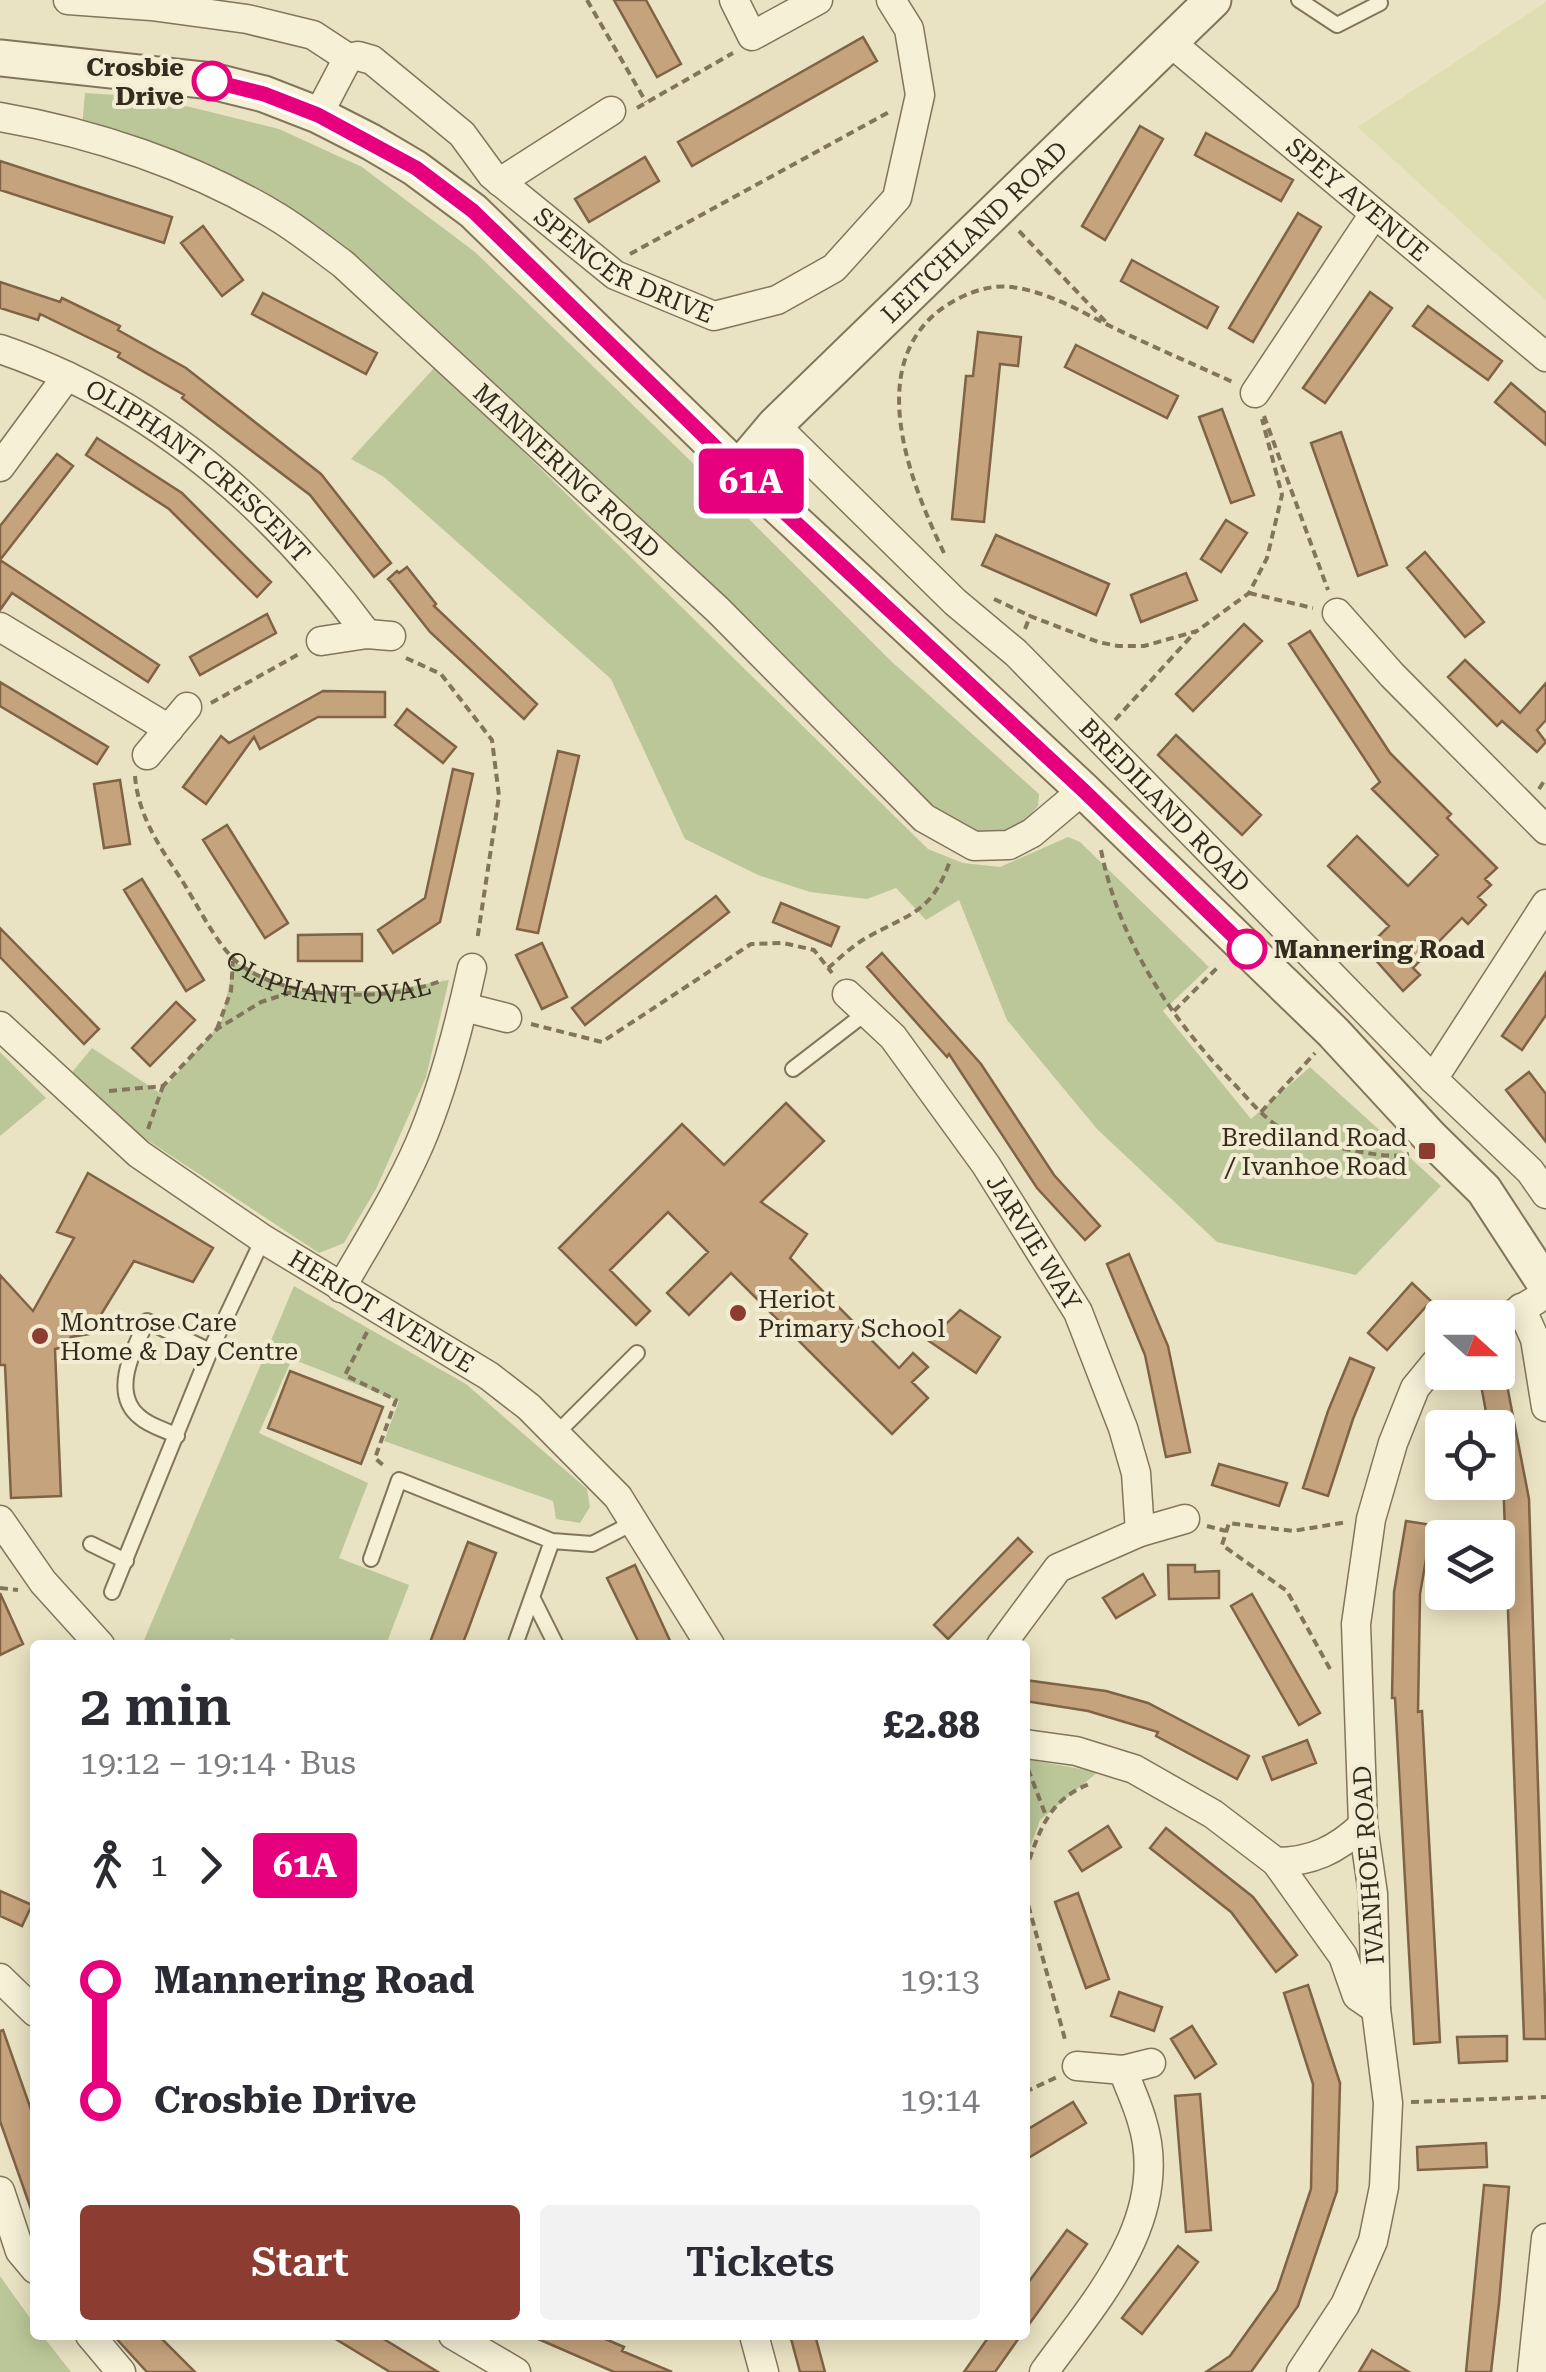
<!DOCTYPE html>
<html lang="en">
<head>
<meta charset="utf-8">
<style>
	:root { --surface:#fff; --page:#f2f2f3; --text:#2b2b33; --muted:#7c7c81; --accent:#8c3c31 }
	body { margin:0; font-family:"Roboto Serif",serif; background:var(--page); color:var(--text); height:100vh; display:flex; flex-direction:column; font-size:38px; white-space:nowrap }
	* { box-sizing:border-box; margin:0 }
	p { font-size:32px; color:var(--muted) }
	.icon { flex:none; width:55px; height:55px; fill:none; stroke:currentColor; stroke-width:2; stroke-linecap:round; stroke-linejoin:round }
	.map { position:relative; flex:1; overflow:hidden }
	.sheet { position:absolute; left:30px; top:1640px; width:1000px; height:700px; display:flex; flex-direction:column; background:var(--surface); border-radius:10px; box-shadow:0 5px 25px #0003 }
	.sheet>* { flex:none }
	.badge { padding:0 20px; border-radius:8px; font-size:35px; line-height:65px }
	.needle { width:65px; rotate:111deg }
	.fabs { position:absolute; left:1425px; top:1300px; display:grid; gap:20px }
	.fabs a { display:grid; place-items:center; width:90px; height:90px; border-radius:10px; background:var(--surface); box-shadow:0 5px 25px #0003; font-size:50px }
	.map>.badge { position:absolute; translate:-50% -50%; box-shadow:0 0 0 5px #fff }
	.legs { display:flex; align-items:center; gap:15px; height:110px; padding:0 50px; font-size:32px }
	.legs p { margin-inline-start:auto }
	.overview { display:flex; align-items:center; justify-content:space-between; height:170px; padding:0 50px }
	h1 { font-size:55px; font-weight:600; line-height:75px }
	.button { display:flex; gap:20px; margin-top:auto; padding:20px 50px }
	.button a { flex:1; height:115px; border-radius:10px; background:var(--accent); color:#fff; font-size:40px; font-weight:600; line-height:115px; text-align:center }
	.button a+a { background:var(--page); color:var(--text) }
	ul { padding:0 50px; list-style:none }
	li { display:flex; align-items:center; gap:35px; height:120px; font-size:38px }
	li i { display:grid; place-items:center; width:15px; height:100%; margin:0 12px; background:currentColor }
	li i::after { content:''; width:25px; height:25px; margin:-12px; border:8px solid; border-radius:50%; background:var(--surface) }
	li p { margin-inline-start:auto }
	li:first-child i { background:linear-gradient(#0000 50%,currentColor 0) }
	li:last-child i { background:linear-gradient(currentColor 50%,#0000 0) }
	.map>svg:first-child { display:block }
	.farmland { fill:#dfddb2 }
	.green { fill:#bcc799 }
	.building { fill:#c5a37d; stroke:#7f6344; stroke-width:2.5 }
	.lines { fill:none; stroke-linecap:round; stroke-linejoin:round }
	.service-casing { stroke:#82755c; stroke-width:18 }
	.minor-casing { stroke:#82755c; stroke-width:31 }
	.tertiary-casing { stroke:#82755c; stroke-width:39 }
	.path { stroke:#82755c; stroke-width:4; stroke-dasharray:8 5; stroke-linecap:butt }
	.service { stroke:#f5f0d6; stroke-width:14 }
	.minor { stroke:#f5f0d6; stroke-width:28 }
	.tertiary { stroke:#f5f0d6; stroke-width:35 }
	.line-1-casing { stroke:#fff; stroke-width:22 }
	.line-1 { stroke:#e6007e; stroke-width:15 }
	.stop-1-dot { fill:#fff; stroke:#e6007e; stroke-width:5 }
	.poi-dot { fill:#8c3c31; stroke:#f2edd2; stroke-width:4 }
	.labels { text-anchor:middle; stroke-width:8; stroke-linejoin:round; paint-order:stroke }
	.stop-label { font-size:25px; font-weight:bold; fill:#342b1e; stroke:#f2edd2; text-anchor:end }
	.street-label { font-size:25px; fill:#342b1e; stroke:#f2edd2 }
	.poi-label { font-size:25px; fill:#342b1e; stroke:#f2edd2; text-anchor:start }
</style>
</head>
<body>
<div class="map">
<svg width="1546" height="2372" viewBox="0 0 1546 2372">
	<rect width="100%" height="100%" fill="#eae3c3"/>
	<!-- farmland -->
	<path class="farmland" d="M1546,2V300L1358,127Z"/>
	<!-- green -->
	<path class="green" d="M85,93L131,96L190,107L279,129L362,167L475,252L702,472L891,661L1039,794L1038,806L1014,833L980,838L937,817L375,279L82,127Z
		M436,366L928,849L963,863L1000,867L1068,837L1080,842L1209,967L1163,1011L1251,1119L1310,1067L1441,1186L1356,1275L1217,1242L1097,1129L1007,1020L959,900L926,920L896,888L867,899L810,892L758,875L685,839L611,679L384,477L351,459Z
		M234,962L297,991H384L449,980L426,1077L376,1189L344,1243L319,1253L144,1138L68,1077L92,1048L160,1093L221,1023Z
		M0,1052L46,1098L0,1136Z
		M294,1286L466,1384L587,1489L590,1507L580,1523L556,1519L553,1501L384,1441L399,1401L292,1359L259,1433L368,1483L339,1558L409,1585L386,1645H249L231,1638L227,1645H142Z
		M1025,1759L1098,1772L1040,1820L1025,1861Z
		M0,2276L35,2325V2335H42L71,2372H0Z"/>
	<!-- building -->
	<path class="building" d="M614,0H646L681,64L657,77Z
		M863,37L877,61L692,166L678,142Z
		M1140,126L1163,139L1105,240L1082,226Z
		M1206,133L1293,180L1281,201L1195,155Z
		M645,157L659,181L589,222L575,199Z
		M0,161L172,217L164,243L0,190Z
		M1298,213L1321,227L1253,342L1229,328Z
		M203,226L243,280L222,296L181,243Z
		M1132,260L1218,307L1207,328L1121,281Z
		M0,282L60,302L62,298L120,326L118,330L186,368L321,474L391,563L374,577L310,495L182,398L184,395L118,357L120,353L40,314L38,320L0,308Z
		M1370,292L1392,308L1325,403L1303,388Z
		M263,293L377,353L366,374L252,314Z
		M1428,306L1502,361L1488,380L1413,326Z
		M978,332L1021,337L1018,366L1000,364L984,522L952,519L966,376H973Z
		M1076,345L1178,396L1167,418L1065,367Z
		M1511,383L1546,413V445L1495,402Z
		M1222,409L1254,495L1231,503L1199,417Z
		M1341,432L1387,565L1358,576L1311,443Z
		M97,438L182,493L271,582L257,597L169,509L86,455Z
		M57,454L73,466L0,560L159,665L148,682L12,593L0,610V526Z
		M1226,520L1247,533L1221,572L1201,559Z
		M996,535L1109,584L1096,615L982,565Z
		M1425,552L1484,622L1465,637L1407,568Z
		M407,567L436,604L434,606L537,704L524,719L430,632L390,581L388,579L397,571L399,573Z
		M1186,573L1197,600L1141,622L1131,595Z
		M267,614L276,633L200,675L190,657Z
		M1244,624L1262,641L1193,711L1176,694Z
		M1310,631L1390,753L1451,814L1447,818L1497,868L1485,879L1491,885L1478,897L1486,905L1468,924L1462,918L1413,968L1420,975L1403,991L1366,949L1389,926L1328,866L1357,836L1408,886L1438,855L1372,789L1380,782L1289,644Z
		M1465,660L1520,713L1546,683V720L1537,730L1546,742L1537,752L1502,721L1497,726L1448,677Z
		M0,682L108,747L97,764L0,706Z
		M323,691L385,692V717H318L260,749L254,737L206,804L183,787L221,736L229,743Z
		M407,709L456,747L443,763L395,725Z
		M1176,735L1261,815L1242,835L1158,755Z
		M558,751L579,756L538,933L517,929Z
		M453,769L473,774L440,922L393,953L378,930L425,898Z
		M120,780L130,844L104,848L94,784Z
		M227,825L288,923L265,938L203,840Z
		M142,879L204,980L186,991L124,890Z
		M716,896L729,912L585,1025L572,1008Z
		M781,903L839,927L831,946L773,922Z
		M0,928L99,1029L84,1044L0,957Z
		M362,934V961H298V935Z
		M542,943L567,997L542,1009L516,955Z
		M882,953L981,1064L1054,1175L1100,1226L1085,1240L1037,1188L949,1054L947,1057L867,967Z
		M1546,972V1015L1522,1050L1502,1036Z
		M176,1002L195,1020L150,1066L132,1048Z
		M1529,1072L1546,1094V1142L1506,1090Z
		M786,1103L824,1141L761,1202L807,1234L790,1258L899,1368L913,1353L928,1367L912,1382L928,1398L892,1434L731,1273L689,1315L667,1293L708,1252L668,1212L610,1270L650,1311L636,1325L559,1248L682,1124L724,1165Z
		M88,1173L213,1248L193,1282L134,1261L89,1334L71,1337L65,1347L55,1349L61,1496L11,1498L5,1365H0V1275L33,1311L74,1238L57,1232Z
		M1129,1254L1168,1346L1190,1452L1166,1457L1145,1355L1107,1264Z
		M1412,1283L1431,1301L1387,1350L1368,1333Z
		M960,1310L1000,1337L976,1373L929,1341Z
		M1350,1358L1374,1368L1353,1419L1328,1496L1303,1488L1328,1411Z
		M290,1371L383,1407L361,1464L268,1428Z
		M1506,1380L1529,1499L1546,2039H1524L1503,1477L1498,1478V1428H1489L1481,1385Z
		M1219,1464L1287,1483L1279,1506L1212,1485Z
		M1406,1521L1432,1525L1420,1594L1418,1712L1422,1711L1440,2042L1414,2044L1395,1698H1392L1394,1592Z
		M1018,1538L1032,1552L948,1639L934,1625Z
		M468,1542L496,1553L468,1630L462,1645H429Z
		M635,1565L672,1645H640L607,1578Z
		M1168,1565H1195V1572L1219,1571V1598L1169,1599Z
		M1143,1574L1155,1595L1116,1618L1103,1598Z
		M0,1593L23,1644L0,1655Z
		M1252,1594L1320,1713L1299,1725L1231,1606Z
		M1025,1680L1106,1691L1148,1703L1249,1756L1237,1779L1156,1736L1158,1732L1088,1711L1025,1701Z
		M1307,1740L1316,1763L1272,1780L1263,1757Z
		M1108,1826L1121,1847L1082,1871L1069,1851Z
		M1166,1828L1253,1897L1297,1955L1276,1972L1231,1912L1150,1848Z
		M0,1891L32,1905L22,1926L0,1916Z
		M1078,1893L1109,1979L1086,1988L1055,1902Z
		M1308,1985L1340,2083L1337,2191L1298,2306L1251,2372H1206L1230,2356L1277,2290L1311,2189L1313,2084L1284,1993Z
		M1119,1992L1162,2007L1154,2031L1111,2016Z
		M1192,2026L1216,2064L1195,2078L1171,2039Z
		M3,2030L35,2121V2212H32L0,2121V2031Z
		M1507,2036V2061L1459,2063L1457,2037Z
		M1200,2094L1211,2230L1186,2232L1175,2096Z
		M1073,2102L1086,2123L1025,2160V2131Z
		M1486,2143L1487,2167L1418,2170L1417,2147Z
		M1484,2185L1509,2187L1499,2303L1491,2372H1466Z
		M1067,2230L1087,2244L1025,2330V2287Z
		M1178,2246L1198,2262L1142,2334L1122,2318Z
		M113,2335H158L195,2372H147Z
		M329,2335H377L438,2372H390Z
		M529,2335H596L624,2347L622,2351L672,2372H614Z
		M790,2335H815L825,2372H800Z
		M990,2335H1021L995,2372H964Z
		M1372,2350L1409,2372H1359Z"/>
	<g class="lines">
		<!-- service casing -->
		<g class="service-casing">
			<path id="service" d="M1299,0L1337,25L1380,3
				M793,1069L867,1012
				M557,1433L637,1353
				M177,1436C166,1430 150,1426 141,1418C109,1394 134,1348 147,1321L210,1351
				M91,1544L126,1561
				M371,1559L399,1480L552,1541L592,1544L635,1522
				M112,1592L210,1351L263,1239
				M532,1597L556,1645
				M515,1645L552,1541"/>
		</g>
		<!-- minor casing -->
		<g class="minor-casing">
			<g id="minor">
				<path d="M68,0L151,6L247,19L313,35L348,58"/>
				<path d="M734,0L752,36L818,0"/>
				<path id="s2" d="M1170,42L1546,357"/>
				<path id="s3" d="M318,115L348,58L358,56L372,60L462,134L492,175L615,275L714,316L777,300L834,268L897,198L920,95L909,29L891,0"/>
				<path id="s4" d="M0,117C94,133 192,166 274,215C298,229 321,248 343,264L718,610L924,818L974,846L1009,845L1032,833L1083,790"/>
				<path d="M500,182L611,111"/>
				<path id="s5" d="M0,349C153,401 272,506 367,634"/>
				<path d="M1255,393L1374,214"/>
				<path id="s6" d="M775,425L955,602L1016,653L1433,1079L1530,1171L1546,1194"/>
				<path d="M0,467L67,376"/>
				<path d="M1337,613L1392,675L1546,830"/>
				<path d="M0,627L169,729"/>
				<path d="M321,641L367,634L391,636"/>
				<path d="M147,755L187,707"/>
				<path id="s7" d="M847,994L893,1037L986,1165L1078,1312L1123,1428L1136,1473L1140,1532"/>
				<path d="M464,1007L507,1018"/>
				<path id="s8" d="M0,1026L139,1154L263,1239L489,1376L529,1407L618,1497L710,1645"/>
				<path d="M1433,1079L1546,904"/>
				<path d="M341,1288C368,1241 397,1195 419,1145C443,1090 459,1027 472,968"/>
				<path d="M1521,1308L1535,1339L1546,1407"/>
				<path d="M1498,1323L1536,1300"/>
				<path d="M0,1520L43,1582L100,1645"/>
				<path d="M1001,1645L1058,1568L1140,1532L1185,1519"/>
				<path d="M1025,1744L1076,1751L1134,1769L1213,1814L1276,1862L1343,1956L1357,1996L1376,2009"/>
				<path d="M1276,1862C1311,1862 1337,1850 1363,1825"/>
				<path d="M0,1978L35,2012"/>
				<path d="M1077,2066L1123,2070L1151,2063"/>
				<path d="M0,2191L20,2251L35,2269"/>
				<path d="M90,2335L121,2372"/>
				<path d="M453,2335L516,2372"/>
				<path d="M754,2335L764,2372"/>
				<path d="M1044,2372C1096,2300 1172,2218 1142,2121C1137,2103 1129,2087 1123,2070"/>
				<path d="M1301,2372L1345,2305L1373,2241L1384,2187L1388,2103L1376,2009L1373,1894L1363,1825L1356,1624L1371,1519L1393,1443L1415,1388L1442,1355"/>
				<path d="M1532,2372L1546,2238"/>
			</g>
		</g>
		<!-- tertiary casing -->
		<g class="tertiary-casing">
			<g id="tertiary">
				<path d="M0,58L212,81L264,94L318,115L371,142L415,168L473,211L738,469L1083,790L1334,1033L1431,1138L1484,1190L1546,1285"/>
				<path id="s9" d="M738,469L775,425L1213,0"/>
			</g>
		</g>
		<!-- path -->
		<g class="path">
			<path d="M587,0L646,102"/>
			<path d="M637,108L733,53"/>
			<path d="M1019,231L1106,322"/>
			<path d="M630,254L889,112"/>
			<path d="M1264,416L1328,590"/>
			<path d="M944,553C909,480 862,361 947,305C966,293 990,284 1012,287C1048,292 1078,310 1110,326C1151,346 1193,364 1235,383"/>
			<path d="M1249,593L1313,608"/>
			<path d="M994,599L1030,616"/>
			<path d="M1025,629L1030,616L1098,642L1118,646H1144L1197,631L1249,593L1267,558L1282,495L1262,419"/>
			<path d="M406,658L441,674L492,740L499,796L477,941"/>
			<path d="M211,703L299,654"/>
			<path d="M1115,720L1196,631"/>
			<path id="s1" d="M135,776C138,815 159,846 181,879C196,902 216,944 237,962C283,1001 388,1003 443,980"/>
			<path d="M1539,789L1546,778"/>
			<path d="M1101,850C1119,942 1172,1021 1237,1087C1251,1102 1265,1119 1282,1129C1303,1142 1331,1146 1356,1151C1374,1154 1391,1158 1409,1154"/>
			<path d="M828,968C840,958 852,946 866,938C910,913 931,914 950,861"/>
			<path d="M1174,1011L1220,965"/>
			<path d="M531,1024L602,1042L751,944L783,943L814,950L832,973"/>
			<path d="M217,1029L231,991L233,961"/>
			<path d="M109,1091L163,1086L217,1029L261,1002L295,991"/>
			<path d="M1261,1112L1315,1053"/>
			<path d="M148,1129L163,1086"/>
			<path d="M367,1332L345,1375L396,1400L375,1458L385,1467"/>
			<path d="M1207,1526L1226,1531"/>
			<path d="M0,1588L18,1590"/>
			<path d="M1330,1669L1287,1591L1222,1545L1229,1523L1293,1531L1347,1522"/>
			<path d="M1028,1769L1046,1816"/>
			<path d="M1025,1872C1039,1833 1047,1799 1092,1783"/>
			<path d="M1025,1893L1066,2043"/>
			<path d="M1025,2092L1057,2077"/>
			<path d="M1411,2102L1546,2097"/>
		</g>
		<!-- service -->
		<use href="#service" class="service"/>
		<!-- minor -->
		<use href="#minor" class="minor"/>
		<!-- tertiary -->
		<use href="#tertiary" class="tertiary"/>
	</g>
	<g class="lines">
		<!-- line-1 casing -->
		<g class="line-1-casing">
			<path id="line-1" d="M212,81L264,94L318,115L416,168L473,211L738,469L1083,790L1247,949"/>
		</g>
		<!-- line-1 -->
		<use href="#line-1" class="line-1"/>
	</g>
	<!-- markers -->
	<g class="stop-1-dot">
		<circle cx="212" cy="81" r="18"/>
		<circle cx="1247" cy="949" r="18"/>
	</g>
	<g class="poi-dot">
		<rect x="1417" y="1141" width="20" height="20" rx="5"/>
		<circle cx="738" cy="1313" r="10"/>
		<circle cx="40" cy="1336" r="10"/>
	</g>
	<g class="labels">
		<!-- stop labels -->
		<g class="stop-label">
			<text x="184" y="76">Crosbie<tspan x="184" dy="29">Drive</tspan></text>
			<text x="1274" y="958" text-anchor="start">Mannering Road</text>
		</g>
		<!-- street labels -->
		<g class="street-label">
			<text dy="9" stroke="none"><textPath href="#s2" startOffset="245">SPEY AVENUE</textPath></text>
			<text dy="9" stroke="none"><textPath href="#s9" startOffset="335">LEITCHLAND ROAD</textPath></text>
			<text dy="9" stroke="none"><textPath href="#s3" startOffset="418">SPENCER DRIVE</textPath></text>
			<text dy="9" stroke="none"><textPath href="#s4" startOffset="682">MANNERING ROAD</textPath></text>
			<text dy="9" stroke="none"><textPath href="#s5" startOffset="235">OLIPHANT CRESCENT</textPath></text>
			<text dy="9" stroke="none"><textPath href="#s6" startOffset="545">BREDILAND ROAD</textPath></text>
			<text dy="9" stroke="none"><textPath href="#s1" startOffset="310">OLIPHANT OVAL</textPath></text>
			<text dy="9" stroke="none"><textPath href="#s7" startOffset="312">JARVIE WAY</textPath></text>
			<text dy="9" stroke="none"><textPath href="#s8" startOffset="478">HERIOT AVENUE</textPath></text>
			<text transform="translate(1368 1865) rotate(-94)" y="9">IVANHOE ROAD</text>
		</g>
		<!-- poi labels -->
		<g class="poi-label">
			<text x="1407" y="1146" text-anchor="end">Brediland Road<tspan x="1407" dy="29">/ Ivanhoe Road</tspan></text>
			<text x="758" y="1308">Heriot<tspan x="758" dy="29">Primary School</tspan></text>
			<text x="60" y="1331">Montrose Care<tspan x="60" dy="29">Home &amp; Day Centre</tspan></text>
		</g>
	</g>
</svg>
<div class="fabs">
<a><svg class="needle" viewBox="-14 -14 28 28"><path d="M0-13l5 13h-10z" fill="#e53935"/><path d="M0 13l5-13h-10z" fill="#7c7c81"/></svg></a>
<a><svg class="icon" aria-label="locate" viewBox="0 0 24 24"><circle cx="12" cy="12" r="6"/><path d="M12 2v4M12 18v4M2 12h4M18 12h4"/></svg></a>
<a><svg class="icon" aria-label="layers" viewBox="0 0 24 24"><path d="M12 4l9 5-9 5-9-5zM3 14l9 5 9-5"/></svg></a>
</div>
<b class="badge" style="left:751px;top:481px;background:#e6007e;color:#fff">61A</b>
<section class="sheet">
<div class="overview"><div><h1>2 min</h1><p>19:12 – 19:14 · Bus</p></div><b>£2.88</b></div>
<div class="legs"><svg class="icon" aria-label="walk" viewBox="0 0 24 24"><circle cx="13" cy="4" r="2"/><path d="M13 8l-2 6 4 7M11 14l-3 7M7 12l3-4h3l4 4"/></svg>1<svg class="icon" aria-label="forward" viewBox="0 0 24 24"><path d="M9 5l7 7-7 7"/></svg><b class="badge" style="background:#e6007e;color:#fff">61A</b></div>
<ul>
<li><i style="color:#e6007e"></i><b>Mannering Road</b><p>19:13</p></li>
<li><i style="color:#e6007e"></i><b>Crosbie Drive</b><p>19:14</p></li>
</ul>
<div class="button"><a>Start</a><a>Tickets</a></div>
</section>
</div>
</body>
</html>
